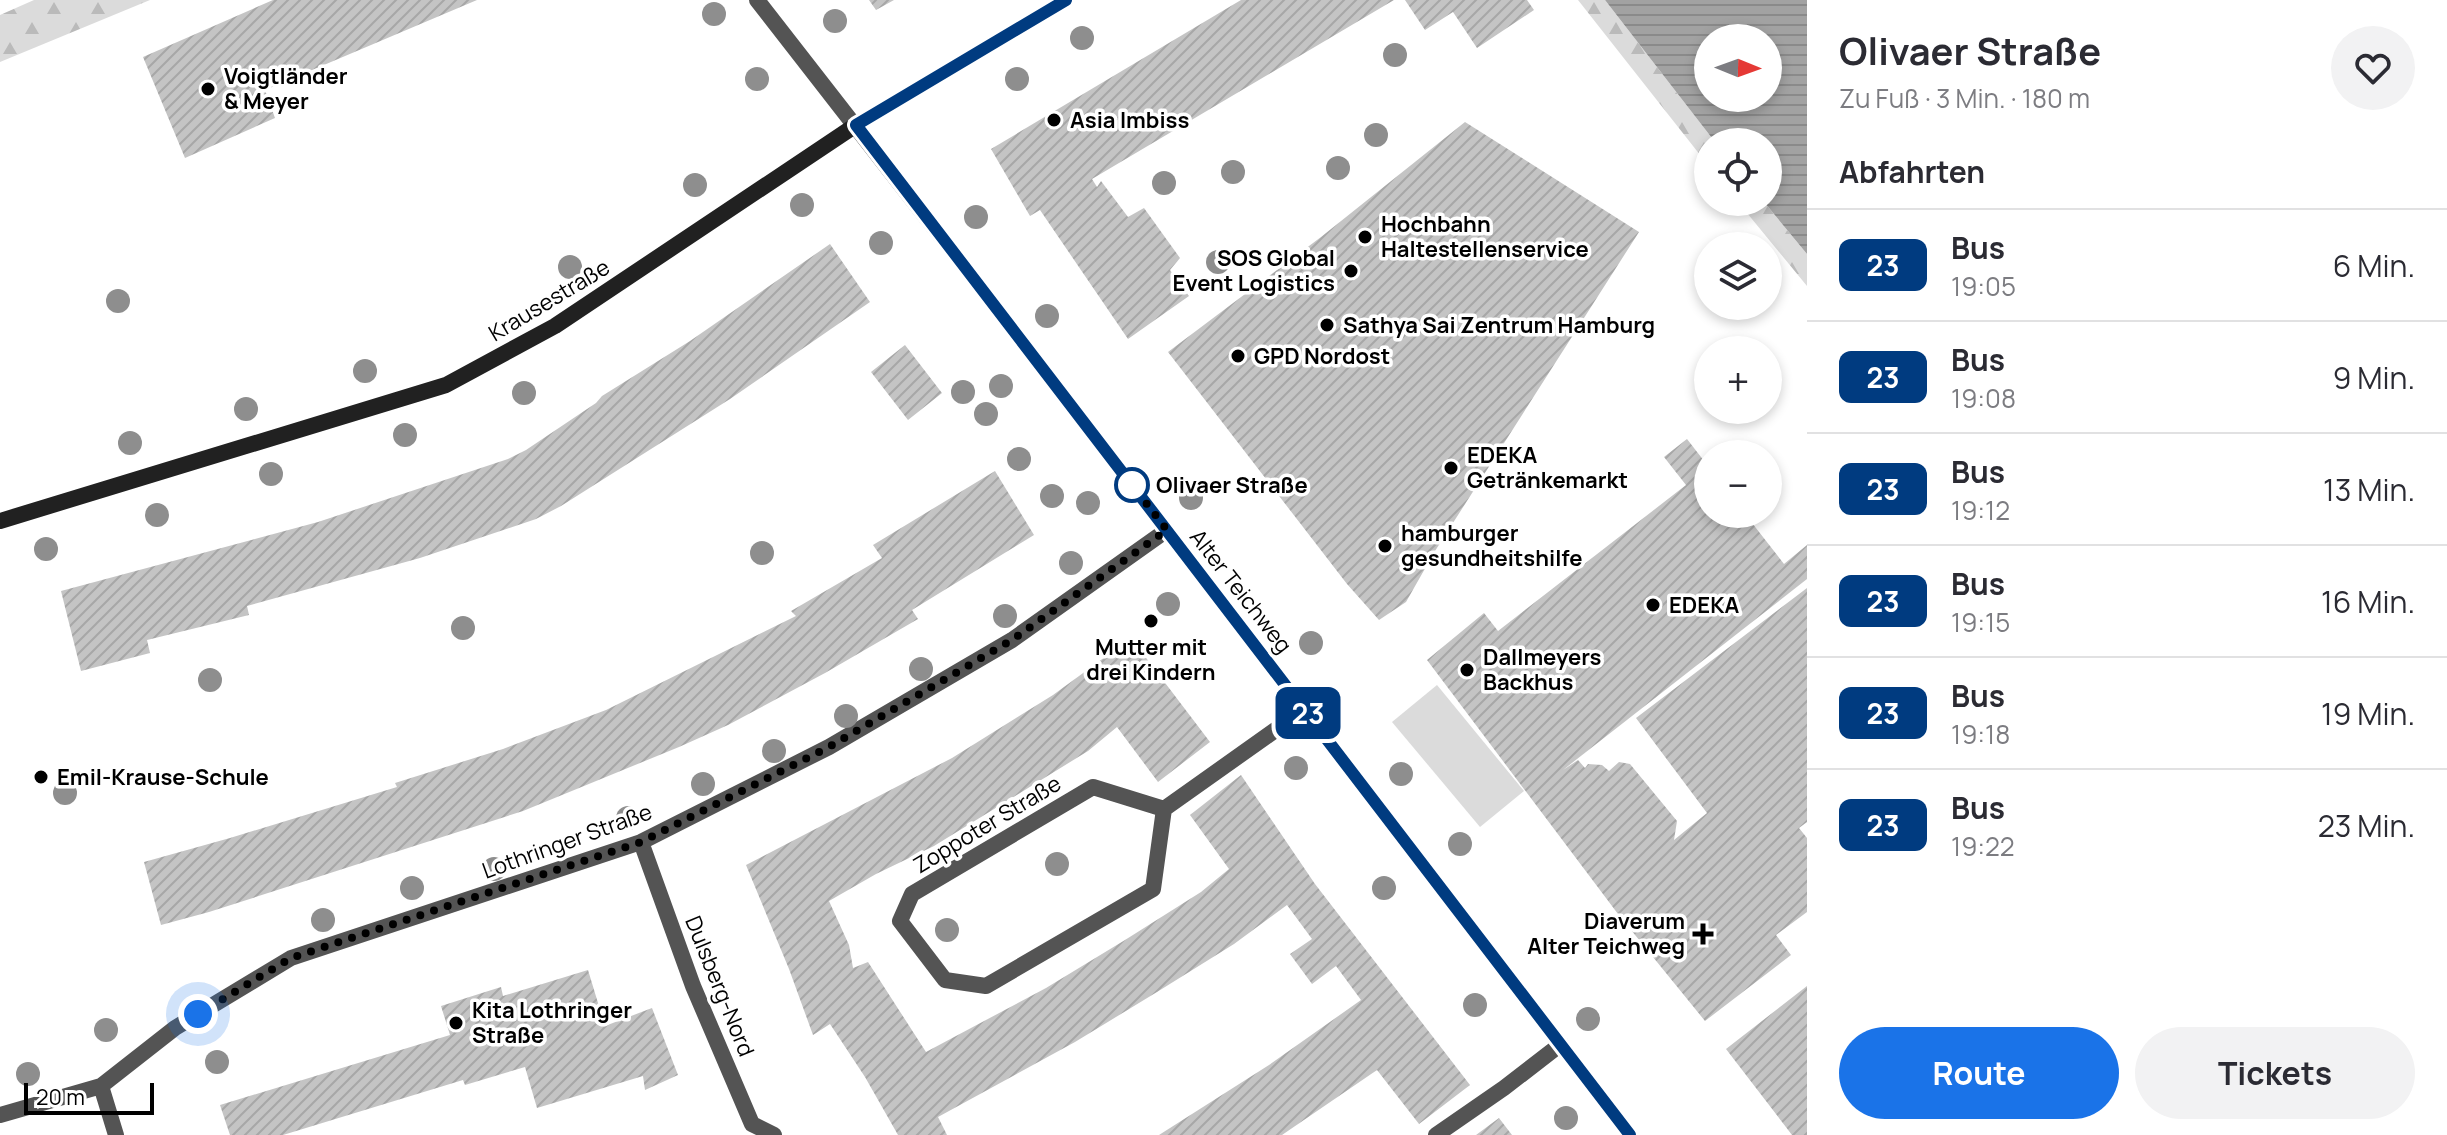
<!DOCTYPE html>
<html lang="de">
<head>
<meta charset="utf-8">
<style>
	:root { --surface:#fff; --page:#f2f2f3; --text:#2b2b33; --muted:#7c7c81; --line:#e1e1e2; --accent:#1a73e8 }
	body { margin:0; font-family:Manrope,sans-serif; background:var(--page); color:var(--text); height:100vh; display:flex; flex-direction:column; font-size:30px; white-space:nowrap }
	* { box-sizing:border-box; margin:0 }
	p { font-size:26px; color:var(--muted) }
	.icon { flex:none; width:44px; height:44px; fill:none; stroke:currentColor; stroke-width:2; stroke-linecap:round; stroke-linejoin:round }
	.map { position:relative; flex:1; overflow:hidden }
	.sheet { display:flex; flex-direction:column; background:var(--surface); width:640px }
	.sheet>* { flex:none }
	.badge { padding:0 16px; border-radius:12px; font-size:28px; line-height:52px }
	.needle { width:52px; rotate:91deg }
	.tools { position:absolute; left:1694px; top:24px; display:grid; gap:16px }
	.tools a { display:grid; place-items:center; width:88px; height:88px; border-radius:50%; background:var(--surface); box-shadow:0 4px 12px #0003; font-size:40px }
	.scale { position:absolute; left:24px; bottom:20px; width:130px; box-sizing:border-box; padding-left:8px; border:4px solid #000; border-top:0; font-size:22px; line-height:28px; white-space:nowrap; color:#000; -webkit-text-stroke:6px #fff; paint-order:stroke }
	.you { position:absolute; width:40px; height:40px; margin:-20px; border:6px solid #fff; border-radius:50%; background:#1a73e8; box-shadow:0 0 0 12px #1a73e833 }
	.map>.badge { position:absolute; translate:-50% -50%; box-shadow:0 0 0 4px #fff }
	h2 { padding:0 32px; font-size:30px; line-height:72px }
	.round { display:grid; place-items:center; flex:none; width:84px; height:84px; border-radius:42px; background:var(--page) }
	.overview { display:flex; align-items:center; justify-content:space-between; height:136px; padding:0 32px }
	h1 { font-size:38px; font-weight:700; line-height:60px }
	.cta { display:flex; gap:16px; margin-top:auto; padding:16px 32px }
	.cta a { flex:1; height:92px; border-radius:48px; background:var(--accent); color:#fff; font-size:32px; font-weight:700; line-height:92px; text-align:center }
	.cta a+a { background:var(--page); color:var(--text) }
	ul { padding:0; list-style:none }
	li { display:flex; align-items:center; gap:24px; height:112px; padding:0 32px; border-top:2px solid var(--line) }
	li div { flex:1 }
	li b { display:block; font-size:30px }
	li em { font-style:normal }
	li .badge { min-width:88px; font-weight:700; text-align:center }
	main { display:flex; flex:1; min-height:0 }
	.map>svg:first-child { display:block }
	.green { fill:#dbdbdb }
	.forest { fill:url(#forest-firs) }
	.water { fill:url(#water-rules); fill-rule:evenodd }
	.building { fill:url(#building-hatch) }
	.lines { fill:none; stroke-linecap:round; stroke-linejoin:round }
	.service { stroke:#545454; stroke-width:16 }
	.minor { stroke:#545454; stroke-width:16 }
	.tertiary { stroke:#545454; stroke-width:16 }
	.secondary { stroke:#212121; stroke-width:16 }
	.tree { fill:#8e8e8e }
	.line-casing { stroke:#fff; stroke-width:18 }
	.line { stroke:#003b80; stroke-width:12 }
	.walk { stroke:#000; stroke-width:8; stroke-dasharray:0 14.4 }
	.poi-dot { fill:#000; stroke:#fff; stroke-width:3 }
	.stop-dot { fill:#fff; stroke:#003b80; stroke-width:4 }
	.labels { text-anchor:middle; stroke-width:7; stroke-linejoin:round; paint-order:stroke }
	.poi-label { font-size:22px; font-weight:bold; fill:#000; stroke:#fff; text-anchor:start }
	.street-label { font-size:22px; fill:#000; stroke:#fff }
	.stop-label { font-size:22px; font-weight:bold; fill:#000; stroke:#fff; text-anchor:start }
</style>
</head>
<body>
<main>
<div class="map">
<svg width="1807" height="1135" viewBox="0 0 1807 1135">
	<defs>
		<pattern id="forest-firs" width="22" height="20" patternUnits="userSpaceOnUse" patternTransform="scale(2)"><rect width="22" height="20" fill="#dbdbdb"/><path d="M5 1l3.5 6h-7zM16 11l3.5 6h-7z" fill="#bababa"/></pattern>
		<pattern id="water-rules" width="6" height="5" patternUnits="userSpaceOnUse" patternTransform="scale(2)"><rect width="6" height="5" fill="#a2a2a2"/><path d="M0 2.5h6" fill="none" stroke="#8a8a8a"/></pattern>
		<pattern id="building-hatch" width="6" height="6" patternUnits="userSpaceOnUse" patternTransform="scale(2)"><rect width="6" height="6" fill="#c4c4c4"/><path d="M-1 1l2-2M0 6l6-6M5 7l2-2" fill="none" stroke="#a7a7a7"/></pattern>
	</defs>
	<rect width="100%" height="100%" fill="#fff"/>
	<!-- green -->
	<path class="green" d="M1437,685L1524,791L1480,827L1392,722Z"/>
	<!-- forest -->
	<path class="forest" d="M34,0H150L0,62V15Z
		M1578,0H1605L1715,142H1708V165Z
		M1738,202H1764L1807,254V286Z"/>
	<!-- water -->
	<path class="water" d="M1605,0H1807V254L1764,202H1768V142H1715ZM1708,38H1768V98H1708Z"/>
	<!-- building -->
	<path class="building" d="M273,0H477L265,90L275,118L185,158L143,57Z
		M869,0H894L876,10Z
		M1241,0H1394L1092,179L1097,187L1101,181L1128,217L1144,208L1180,258L1170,270L1189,296L1128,339L1040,210L1030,216L991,149Z
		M1405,0H1527L1534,10L1477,48L1453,12L1425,30Z
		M1465,122L1639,232L1435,551L1406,602L1379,620L1347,584L1168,352L1321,237Z
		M830,244L870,302L730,399L561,506L536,519L420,558L247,606L249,615L147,640L150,653L81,671L61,591L318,522L508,459L526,450L596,403L602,396L690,341Z
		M905,345L942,393L908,420L871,372Z
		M1687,439L1708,466V514H1745L1784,564L1807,545V579L1563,770L1578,760L1585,768L1588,764L1602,765L1609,771L1619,762L1630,764L1677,821L1674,840L1707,813L1636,718L1807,588V822L1799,828L1807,838V912L1776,935L1791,955L1705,1021L1618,914L1427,660L1484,613L1498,631L1686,485L1664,457Z
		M995,471L1034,535L912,610L918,619L825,673L728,725L679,747L523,811L209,912L161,925L144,862L230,838L397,787L395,783L503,749L606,710L796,616L791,611L882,558L873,545Z
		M1131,638L1210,742L1158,782L1117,727L1088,751L934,846L876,874L829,901L849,945L853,968L868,962L926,1052L1046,988L1125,940L1201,892L1229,869L1190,815L1241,775L1315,884L1470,1085L1419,1124L1377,1070L1282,1135H1159L1269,1065L1361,1000L1336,966L1312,984L1290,954L1312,939L1287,905L1234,944L1157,992L1075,1042L938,1117L947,1135H898L865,1077L830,1024L813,1035L789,969L746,865L952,758L1053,695Z
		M588,970L605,1026L652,1008L678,1075L645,1090L643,1076L537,1108L525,1067L465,1085L463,1080L283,1135H230L220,1105L450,1035L441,1006L501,987L503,996Z
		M1807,986V1135H1792L1726,1049Z
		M1499,1118L1512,1135H1476Z"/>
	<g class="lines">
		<!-- service -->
		<path class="service" d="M1164,809L1093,787L912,894L900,921L945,980L986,986L1153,889L1164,809L1305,709
			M1436,1135L1504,1088L1561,1044"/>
		<!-- minor -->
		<path class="minor" d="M641,842L693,986L752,1124L774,1135
			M101,1086L116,1135
			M0,1115L101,1086L175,1028L291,958L641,842L829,747L1012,640L1167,530"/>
		<!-- tertiary -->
		<path class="tertiary" d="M757,0L971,275L1630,1135"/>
		<!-- secondary -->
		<path class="secondary" d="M0,521L446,385L555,326L856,125L1066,0"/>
	</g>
	<!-- trees -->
	<g class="tree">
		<circle cx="714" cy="14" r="12"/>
		<circle cx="835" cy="21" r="12"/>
		<circle cx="1082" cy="38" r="12"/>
		<circle cx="1395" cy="55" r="12"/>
		<circle cx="757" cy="79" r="12"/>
		<circle cx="1017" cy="79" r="12"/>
		<circle cx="1376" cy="135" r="12"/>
		<circle cx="1338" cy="168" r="12"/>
		<circle cx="1233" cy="172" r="12"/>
		<circle cx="1164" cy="183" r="12"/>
		<circle cx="695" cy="185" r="12"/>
		<circle cx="802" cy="205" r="12"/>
		<circle cx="976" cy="217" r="12"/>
		<circle cx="881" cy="243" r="12"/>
		<circle cx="1218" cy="262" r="12"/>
		<circle cx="570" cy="267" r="12"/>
		<circle cx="118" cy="301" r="12"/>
		<circle cx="1047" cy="316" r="12"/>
		<circle cx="365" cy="371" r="12"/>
		<circle cx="1001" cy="386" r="12"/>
		<circle cx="963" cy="392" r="12"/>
		<circle cx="524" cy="393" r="12"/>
		<circle cx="246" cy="409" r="12"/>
		<circle cx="986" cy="414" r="12"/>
		<circle cx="405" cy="435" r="12"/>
		<circle cx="130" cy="443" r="12"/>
		<circle cx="1019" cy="459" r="12"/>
		<circle cx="271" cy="474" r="12"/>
		<circle cx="1052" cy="496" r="12"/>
		<circle cx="1191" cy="498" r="12"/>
		<circle cx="1088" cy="503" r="12"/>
		<circle cx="157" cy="515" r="12"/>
		<circle cx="46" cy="549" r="12"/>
		<circle cx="762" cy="553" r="12"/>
		<circle cx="1071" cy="563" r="12"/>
		<circle cx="1168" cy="604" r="12"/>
		<circle cx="1005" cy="616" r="12"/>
		<circle cx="463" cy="628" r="12"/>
		<circle cx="1311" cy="643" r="12"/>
		<circle cx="921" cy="669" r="12"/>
		<circle cx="210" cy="680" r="12"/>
		<circle cx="846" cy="716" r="12"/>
		<circle cx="774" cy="751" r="12"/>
		<circle cx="1296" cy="768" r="12"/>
		<circle cx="1401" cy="774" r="12"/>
		<circle cx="703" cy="784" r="12"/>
		<circle cx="65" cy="793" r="12"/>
		<circle cx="628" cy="818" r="12"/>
		<circle cx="1460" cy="844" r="12"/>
		<circle cx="1057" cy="864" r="12"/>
		<circle cx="494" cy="869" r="12"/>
		<circle cx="412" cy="888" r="12"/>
		<circle cx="1384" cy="888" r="12"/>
		<circle cx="323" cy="920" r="12"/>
		<circle cx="947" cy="930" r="12"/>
		<circle cx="1475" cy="1005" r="12"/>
		<circle cx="1588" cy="1019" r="12"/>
		<circle cx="106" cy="1030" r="12"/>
		<circle cx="217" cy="1062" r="12"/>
		<circle cx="28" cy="1074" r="12"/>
		<circle cx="1566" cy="1118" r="12"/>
	</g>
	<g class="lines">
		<!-- line casing -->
		<g class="line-casing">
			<path id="line" d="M1066,0L856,125L1630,1135"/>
		</g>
		<!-- line -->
		<use href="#line" class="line"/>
		<!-- walk -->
		<path class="walk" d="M198,1014L291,958L641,842L829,747L1012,640L1167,530L1129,481L1132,485"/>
	</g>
	<!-- markers -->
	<g class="poi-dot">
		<circle cx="208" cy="89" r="8"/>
		<circle cx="1054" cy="120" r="8"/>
		<circle cx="1365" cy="237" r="8"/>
		<circle cx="1351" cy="271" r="8"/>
		<circle cx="1327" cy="325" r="8"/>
		<circle cx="1238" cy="356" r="8"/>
		<circle cx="1451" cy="468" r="8"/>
		<circle cx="1385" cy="546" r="8"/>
		<circle cx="1653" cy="605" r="8"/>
		<circle cx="1151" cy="621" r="8"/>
		<circle cx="1467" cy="670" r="8"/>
		<circle cx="41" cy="777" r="8"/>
		<path d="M1699 922h8v8h8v8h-8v8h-8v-8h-8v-8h8z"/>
		<circle cx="456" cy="1023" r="8"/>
	</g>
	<circle class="stop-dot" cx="1132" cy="485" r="16"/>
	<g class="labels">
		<!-- poi labels -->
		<g class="poi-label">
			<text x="224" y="84">Voigtländer<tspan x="224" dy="25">&amp; Meyer</tspan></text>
			<text x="1070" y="128">Asia Imbiss</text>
			<text x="1381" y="232">Hochbahn<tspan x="1381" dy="25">Haltestellenservice</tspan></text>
			<text x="1335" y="266" text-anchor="end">SOS Global<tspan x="1335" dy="25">Event Logistics</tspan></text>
			<text x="1343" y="333">Sathya Sai Zentrum Hamburg</text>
			<text x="1254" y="364">GPD Nordost</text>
			<text x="1467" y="463">EDEKA<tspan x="1467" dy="25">Getränkemarkt</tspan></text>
			<text x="1401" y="541">hamburger<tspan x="1401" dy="25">gesundheitshilfe</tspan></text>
			<text x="1669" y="613">EDEKA</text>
			<text x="1151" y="655" text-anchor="middle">Mutter mit<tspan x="1151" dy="25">drei Kindern</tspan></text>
			<text x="1483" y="665">Dallmeyers<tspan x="1483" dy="25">Backhus</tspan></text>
			<text x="57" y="785">Emil-Krause-Schule</text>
			<text x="1685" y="929" text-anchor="end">Diaverum<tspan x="1685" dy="25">Alter Teichweg</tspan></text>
			<text x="472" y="1018">Kita Lothringer<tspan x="472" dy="25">Straße</tspan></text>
		</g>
		<!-- street labels -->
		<g class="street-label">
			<text transform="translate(549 300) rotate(-31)" y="8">Krausestraße</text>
			<text transform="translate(1241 591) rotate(52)" y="8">Alter Teichweg</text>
			<text transform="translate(987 824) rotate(-31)" y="8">Zoppoter Straße</text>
			<text transform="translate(567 841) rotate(-20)" y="8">Lothringer Straße</text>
			<text transform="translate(720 986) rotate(68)" y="8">Dulsberg-Nord</text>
		</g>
		<!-- stop labels -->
		<g class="stop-label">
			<text x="1156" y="493">Olivaer Straße</text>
		</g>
	</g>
</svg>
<div class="tools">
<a><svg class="needle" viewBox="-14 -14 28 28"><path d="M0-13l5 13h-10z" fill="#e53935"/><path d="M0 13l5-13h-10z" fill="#7c7c81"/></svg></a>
<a><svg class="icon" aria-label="locate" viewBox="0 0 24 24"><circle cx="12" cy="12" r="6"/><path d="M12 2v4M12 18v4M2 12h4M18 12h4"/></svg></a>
<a><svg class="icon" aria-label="layers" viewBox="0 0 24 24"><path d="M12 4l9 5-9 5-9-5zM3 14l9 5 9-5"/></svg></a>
<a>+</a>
<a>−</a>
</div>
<div class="scale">20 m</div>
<div class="you" style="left:198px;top:1014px"></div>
<b class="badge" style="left:1308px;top:713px;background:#003b80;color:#fff">23</b>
</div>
<section class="sheet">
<div class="overview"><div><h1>Olivaer Straße</h1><p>Zu Fuß · 3 Min. · 180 m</p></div><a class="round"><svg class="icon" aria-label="heart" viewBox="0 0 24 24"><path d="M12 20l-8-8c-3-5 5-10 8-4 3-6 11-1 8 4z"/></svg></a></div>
<h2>Abfahrten</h2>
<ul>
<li><span class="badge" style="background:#003b80;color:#fff">23</span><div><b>Bus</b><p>19:05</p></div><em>6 Min.</em></li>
<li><span class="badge" style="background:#003b80;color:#fff">23</span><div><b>Bus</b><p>19:08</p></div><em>9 Min.</em></li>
<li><span class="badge" style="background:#003b80;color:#fff">23</span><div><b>Bus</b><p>19:12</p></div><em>13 Min.</em></li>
<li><span class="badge" style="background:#003b80;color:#fff">23</span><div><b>Bus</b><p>19:15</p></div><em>16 Min.</em></li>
<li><span class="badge" style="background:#003b80;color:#fff">23</span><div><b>Bus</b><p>19:18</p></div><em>19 Min.</em></li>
<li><span class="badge" style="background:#003b80;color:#fff">23</span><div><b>Bus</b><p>19:22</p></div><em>23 Min.</em></li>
</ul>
<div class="cta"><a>Route</a><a>Tickets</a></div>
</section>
</main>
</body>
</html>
